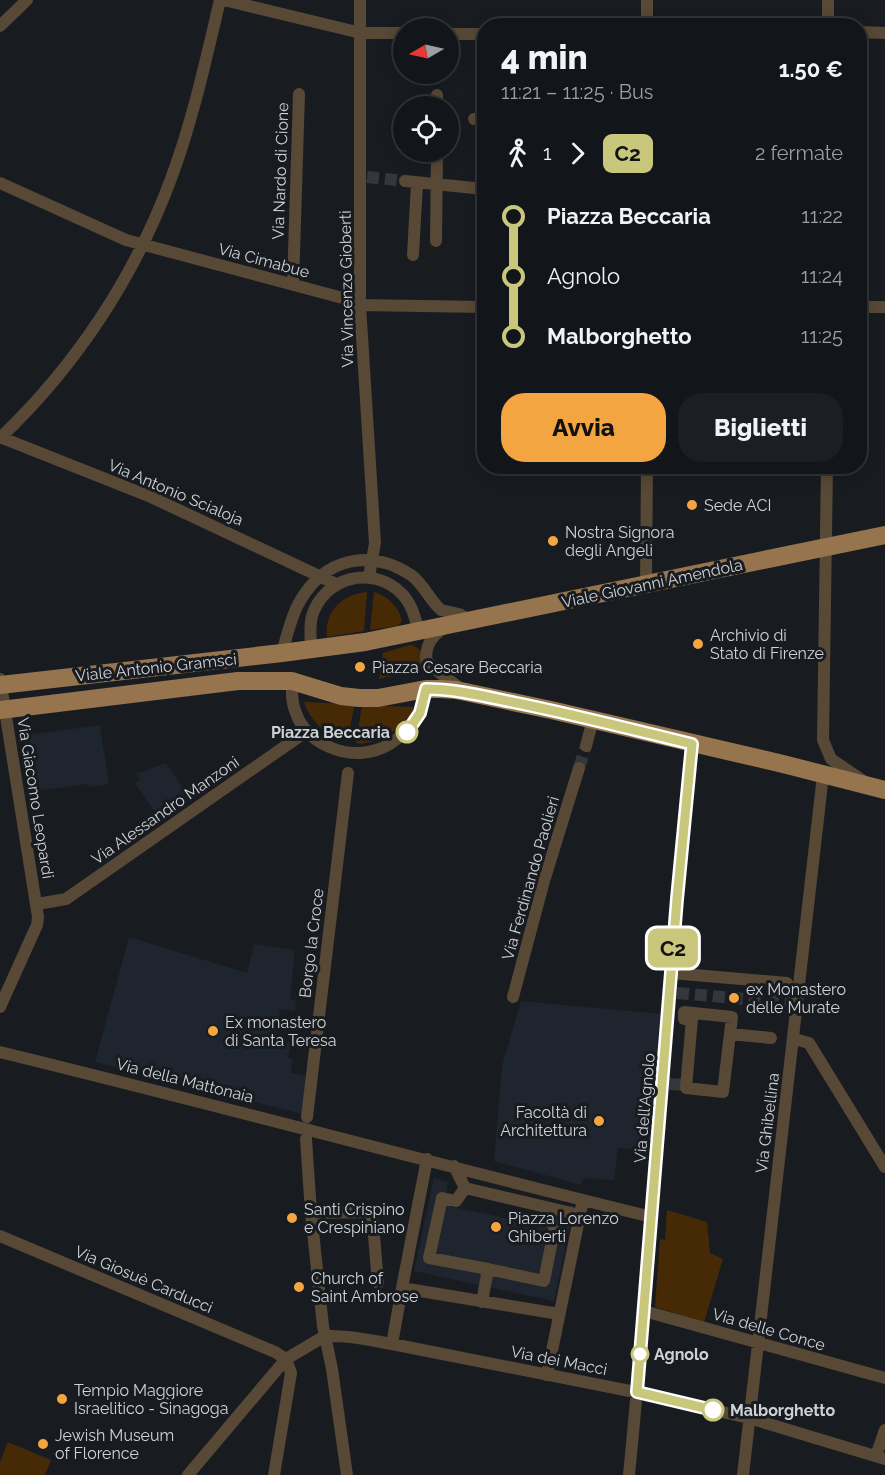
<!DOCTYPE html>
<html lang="it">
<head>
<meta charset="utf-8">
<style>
	:root { --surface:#121519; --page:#1b1e22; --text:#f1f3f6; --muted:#9c9fa2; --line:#313438; --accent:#f2a541 }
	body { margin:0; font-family:Raleway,sans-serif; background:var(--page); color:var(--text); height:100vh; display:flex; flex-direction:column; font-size:22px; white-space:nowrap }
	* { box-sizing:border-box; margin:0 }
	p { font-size:20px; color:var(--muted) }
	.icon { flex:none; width:33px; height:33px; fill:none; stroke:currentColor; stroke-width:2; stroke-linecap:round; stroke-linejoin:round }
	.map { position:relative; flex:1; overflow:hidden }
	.drawer { position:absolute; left:477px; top:18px; width:390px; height:456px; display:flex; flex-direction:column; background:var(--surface); border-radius:24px; box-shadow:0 3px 15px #0003,0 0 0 2px var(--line) }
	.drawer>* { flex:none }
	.badge { padding:0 12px; border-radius:9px; font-size:21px; line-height:39px }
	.needle { width:39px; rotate:261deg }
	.buttons { position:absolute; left:393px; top:18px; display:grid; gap:12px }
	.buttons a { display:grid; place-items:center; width:66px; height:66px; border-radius:50%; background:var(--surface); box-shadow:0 3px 15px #0003,0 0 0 2px var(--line); font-size:30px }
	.map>.badge { position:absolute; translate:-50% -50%; box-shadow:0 0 0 3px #fff }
	.legs { display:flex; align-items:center; gap:9px; height:66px; padding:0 24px; font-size:20px }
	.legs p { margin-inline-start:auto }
	.summary { display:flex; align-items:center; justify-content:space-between; height:102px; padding:0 24px }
	h1 { font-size:33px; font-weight:800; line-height:45px }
	.primary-button { display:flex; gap:12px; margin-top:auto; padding:12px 24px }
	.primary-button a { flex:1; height:69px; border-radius:24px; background:var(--accent); color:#111; font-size:24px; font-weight:800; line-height:69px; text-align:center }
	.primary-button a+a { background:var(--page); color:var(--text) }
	ul { padding:0 24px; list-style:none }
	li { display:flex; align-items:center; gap:21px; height:60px; font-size:22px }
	li i { display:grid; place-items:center; width:9px; height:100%; margin:0 8px; background:currentColor }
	li i::after { content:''; width:15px; height:15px; margin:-8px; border:4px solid; border-radius:50%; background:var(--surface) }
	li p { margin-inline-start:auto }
	li:first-child i { background:linear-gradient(#0000 50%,currentColor 0) }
	li:last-child i { background:linear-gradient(currentColor 50%,#0000 0) }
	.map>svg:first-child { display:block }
	.built { fill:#1e252e }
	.green { fill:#462a05 }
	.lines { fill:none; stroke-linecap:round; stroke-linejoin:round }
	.street-tunnel { stroke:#33373c; stroke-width:12; stroke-dasharray:12 6; stroke-linecap:butt }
	.street { stroke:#584836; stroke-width:12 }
	.primary { stroke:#95744e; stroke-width:18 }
	.line-1-casing { stroke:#fff; stroke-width:14 }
	.line-1 { stroke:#c9c77c; stroke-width:9 }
	.poi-dot { fill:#f2a541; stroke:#181c21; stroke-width:2 }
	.stop-1-dot { fill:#fff; stroke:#c9c77c; stroke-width:3 }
	.labels { text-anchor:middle; stroke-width:6; stroke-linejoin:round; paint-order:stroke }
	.street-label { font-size:16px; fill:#cfd2d5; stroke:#181c21 }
	.poi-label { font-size:16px; fill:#cfd2d5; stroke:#181c21; text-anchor:start }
	.stop-label { font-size:16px; font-weight:bold; fill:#cfd2d5; stroke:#181c21; text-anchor:start }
</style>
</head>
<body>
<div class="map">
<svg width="885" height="1475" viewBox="0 0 885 1475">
	<rect width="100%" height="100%" fill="#181c21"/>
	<!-- built -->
	<path class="built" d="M100,725L109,784L89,787L88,784L34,791L27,735Z
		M166,763L190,800L161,821L135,783L140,779L136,774Z
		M129,937L247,973L254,944L295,950L290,999L296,1000L295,1011L280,1009L276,1040L291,1042L288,1058L293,1059L291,1073L306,1076L303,1114L95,1062Z
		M521,1001L662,1014L651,1151L618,1148L614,1180L583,1178L581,1185L494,1161L502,1066Z
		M434,1178L448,1182L444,1205L552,1228L554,1216L571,1220L554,1301L414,1271Z"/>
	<!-- green -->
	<path class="green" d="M367,592L364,631L327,637C324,611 343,594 367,592Z
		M374,592C388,596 399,607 402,621L398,626L370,630Z
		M410,645C425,648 427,661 416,671L379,679L383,653Z
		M304,702L352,704L354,707L348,739C330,742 309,719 304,702Z
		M362,705L413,707L414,711C399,730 383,742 359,744L356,742Z
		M667,1210L707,1222L710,1253L723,1259L704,1322L655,1307L660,1239L665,1240Z
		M8,1442L51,1460L45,1475H0V1462Z"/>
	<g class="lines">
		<!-- street-tunnel -->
		<path class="street-tunnel" d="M367,177L405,181
			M579,768L586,746
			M677,993L792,1003
			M669,1084L686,1085"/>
		<!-- street -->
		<path class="street" d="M224,0L361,33H404
			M360,0V305L375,543L369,577
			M0,26L27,0
			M647,26V0
			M828,26V0
			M860,32L885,33
			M448,34H484
			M437,95V106
			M474,119L484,118
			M405,181L484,189
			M0,183L126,240L350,300L360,305L484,307
			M436,241L437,152
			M413,255L417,183
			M293,285L299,94
			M860,307H885
			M0,437L151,497L336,584
			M0,438C76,366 136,275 172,176C193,119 206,59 220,0
			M827,466L823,740L831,759L862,780
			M646,583L647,466
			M444,628C432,636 426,644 426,659L431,666L461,689
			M311,649C311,639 309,627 312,616C324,577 373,564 402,594C412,604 415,618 419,632
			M282,653C287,636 291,616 300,601C325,558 370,548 411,575C424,584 429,600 441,610L459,614L471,621
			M292,681C292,692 291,703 296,713C301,728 313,739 327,746C373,768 418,736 426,689
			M586,746L593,719
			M37,904L66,899L307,731
			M671,973L787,983
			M513,997L544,881L579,768
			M0,1007L37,925L38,917L0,679
			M684,1012L732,1017L723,1092L686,1088L692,1019H684Z
			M730,1034L771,1038
			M794,1039L809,1043L885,1167
			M0,1052C218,1105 434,1164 652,1217
			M307,1117L348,773
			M306,1139L311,1213L323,1326L332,1369L347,1475
			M427,1159L402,1288L559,1314
			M454,1166L465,1188L580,1215
			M465,1188L456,1201L442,1198L429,1258L488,1269
			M311,1213L372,1212L378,1283
			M0,1236L275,1352L286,1359L188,1475
			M482,1302L488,1269L544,1281L555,1226L547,1219L550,1208
			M644,1311L885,1378
			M392,1344L402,1288
			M547,1375L583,1200
			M876,1456L885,1430
			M274,1475L291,1373L286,1359L325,1336C347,1335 369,1340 392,1344L630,1391L749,1418L885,1459
			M629,1475C653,1232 666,987 692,744
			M743,1475L823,775"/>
		<!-- primary -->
		<path class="primary" d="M0,685L282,653L365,642L885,535
			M0,710L238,681H292L341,696L359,698H378L426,689H439L456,690L551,710L783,764L885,790"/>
	</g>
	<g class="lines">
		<!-- line-1 casing -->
		<g class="line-1-casing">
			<path id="line-1" d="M407,732L420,713L426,689C457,689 487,697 517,703C576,715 634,730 692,744L677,899L637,1392L713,1410"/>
		</g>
		<!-- line-1 -->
		<use href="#line-1" class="line-1"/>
	</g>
	<!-- markers -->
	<g class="poi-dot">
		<circle cx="692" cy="505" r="6"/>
		<circle cx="553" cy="541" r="6"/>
		<circle cx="698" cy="644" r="6"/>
		<circle cx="360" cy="667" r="6"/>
		<circle cx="734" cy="998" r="6"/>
		<circle cx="213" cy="1031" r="6"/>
		<circle cx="599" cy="1121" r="6"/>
		<circle cx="292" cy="1218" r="6"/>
		<circle cx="496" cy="1227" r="6"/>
		<circle cx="299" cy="1287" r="6"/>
		<circle cx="62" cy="1399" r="6"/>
		<circle cx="43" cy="1444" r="6"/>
	</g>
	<g class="stop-1-dot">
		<circle cx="407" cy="732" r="10"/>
		<circle cx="640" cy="1354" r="8"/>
		<circle cx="713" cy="1410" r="10"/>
	</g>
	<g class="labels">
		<!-- street labels -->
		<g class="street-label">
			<text transform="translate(280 171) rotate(-88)" y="6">Via Nardo di Cione</text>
			<text transform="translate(264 260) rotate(15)" y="6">Via Cimabue</text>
			<text transform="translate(346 289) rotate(-91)" y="6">Via Vincenzo Gioberti</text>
			<text transform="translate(176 492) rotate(23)" y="6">Via Antonio Scialoja</text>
			<text transform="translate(652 583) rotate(-12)" y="6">Viale Giovanni Amendola</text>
			<text transform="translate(156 667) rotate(-6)" y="6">Viale Antonio Gramsci</text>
			<text transform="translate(36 798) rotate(81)" y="6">Via Giacomo Leopardi</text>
			<text transform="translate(165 810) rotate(-35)" y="6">Via Alessandro Manzoni</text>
			<text transform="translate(530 878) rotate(-74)" y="6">Via Ferdinando Paolieri</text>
			<text transform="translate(311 943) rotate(-83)" y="6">Borgo la Croce</text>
			<text transform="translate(185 1080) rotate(14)" y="6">Via della Mattonaia</text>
			<text transform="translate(644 1108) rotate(-85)" y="6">Via dell'Agnolo</text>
			<text transform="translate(767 1123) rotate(-83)" y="6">Via Ghibellina</text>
			<text transform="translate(144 1279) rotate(23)" y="6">Via Giosuè Carducci</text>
			<text transform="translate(769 1329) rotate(16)" y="6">Via delle Conce</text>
			<text transform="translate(559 1360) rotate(11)" y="6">Via dei Macci</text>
		</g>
		<!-- poi labels -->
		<g class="poi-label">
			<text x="704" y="511">Sede ACI</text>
			<text x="565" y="538">Nostra Signora<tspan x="565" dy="18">degli Angeli</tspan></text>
			<text x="710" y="641">Archivio di<tspan x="710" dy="18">Stato di Firenze</tspan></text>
			<text x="372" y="673">Piazza Cesare Beccaria</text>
			<text x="746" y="995">ex Monastero<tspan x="746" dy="18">delle Murate</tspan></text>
			<text x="225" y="1028">Ex monastero<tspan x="225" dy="18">di Santa Teresa</tspan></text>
			<text x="587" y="1118" text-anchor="end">Facoltà di<tspan x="587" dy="18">Architettura</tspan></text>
			<text x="304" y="1215">Santi Crispino<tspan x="304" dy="18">e Crespiniano</tspan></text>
			<text x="508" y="1224">Piazza Lorenzo<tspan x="508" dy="18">Ghiberti</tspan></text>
			<text x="311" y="1284">Church of<tspan x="311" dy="18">Saint Ambrose</tspan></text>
			<text x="74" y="1396">Tempio Maggiore<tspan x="74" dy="18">Israelitico - Sinagoga</tspan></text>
			<text x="55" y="1441">Jewish Museum<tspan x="55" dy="18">of Florence</tspan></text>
		</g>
		<!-- stop labels -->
		<g class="stop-label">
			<text x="390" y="738" text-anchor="end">Piazza Beccaria</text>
			<text x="654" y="1360">Agnolo</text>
			<text x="730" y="1416">Malborghetto</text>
		</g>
	</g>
</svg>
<div class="buttons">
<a><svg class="needle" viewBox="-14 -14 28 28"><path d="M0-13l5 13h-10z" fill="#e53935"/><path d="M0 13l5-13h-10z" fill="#9c9fa2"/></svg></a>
<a><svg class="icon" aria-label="locate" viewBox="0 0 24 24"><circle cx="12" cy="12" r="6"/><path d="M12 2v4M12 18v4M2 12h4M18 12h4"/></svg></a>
</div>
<b class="badge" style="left:673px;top:948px;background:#c9c77c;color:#111">C2</b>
<section class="drawer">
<div class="summary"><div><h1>4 min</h1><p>11:21 – 11:25 · Bus</p></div><b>1.50 €</b></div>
<div class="legs"><svg class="icon" aria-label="walk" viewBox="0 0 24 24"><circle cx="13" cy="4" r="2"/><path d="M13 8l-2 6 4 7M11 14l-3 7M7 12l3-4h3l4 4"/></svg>1<svg class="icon" aria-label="forward" viewBox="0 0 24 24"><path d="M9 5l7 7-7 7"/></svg><b class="badge" style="background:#c9c77c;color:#111">C2</b><p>2 fermate</p></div>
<ul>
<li><i style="color:#c9c77c"></i><b>Piazza Beccaria</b><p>11:22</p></li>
<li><i style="color:#c9c77c"></i><span>Agnolo</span><p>11:24</p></li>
<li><i style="color:#c9c77c"></i><b>Malborghetto</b><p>11:25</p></li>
</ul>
<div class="primary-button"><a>Avvia</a><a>Biglietti</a></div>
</section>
</div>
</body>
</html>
